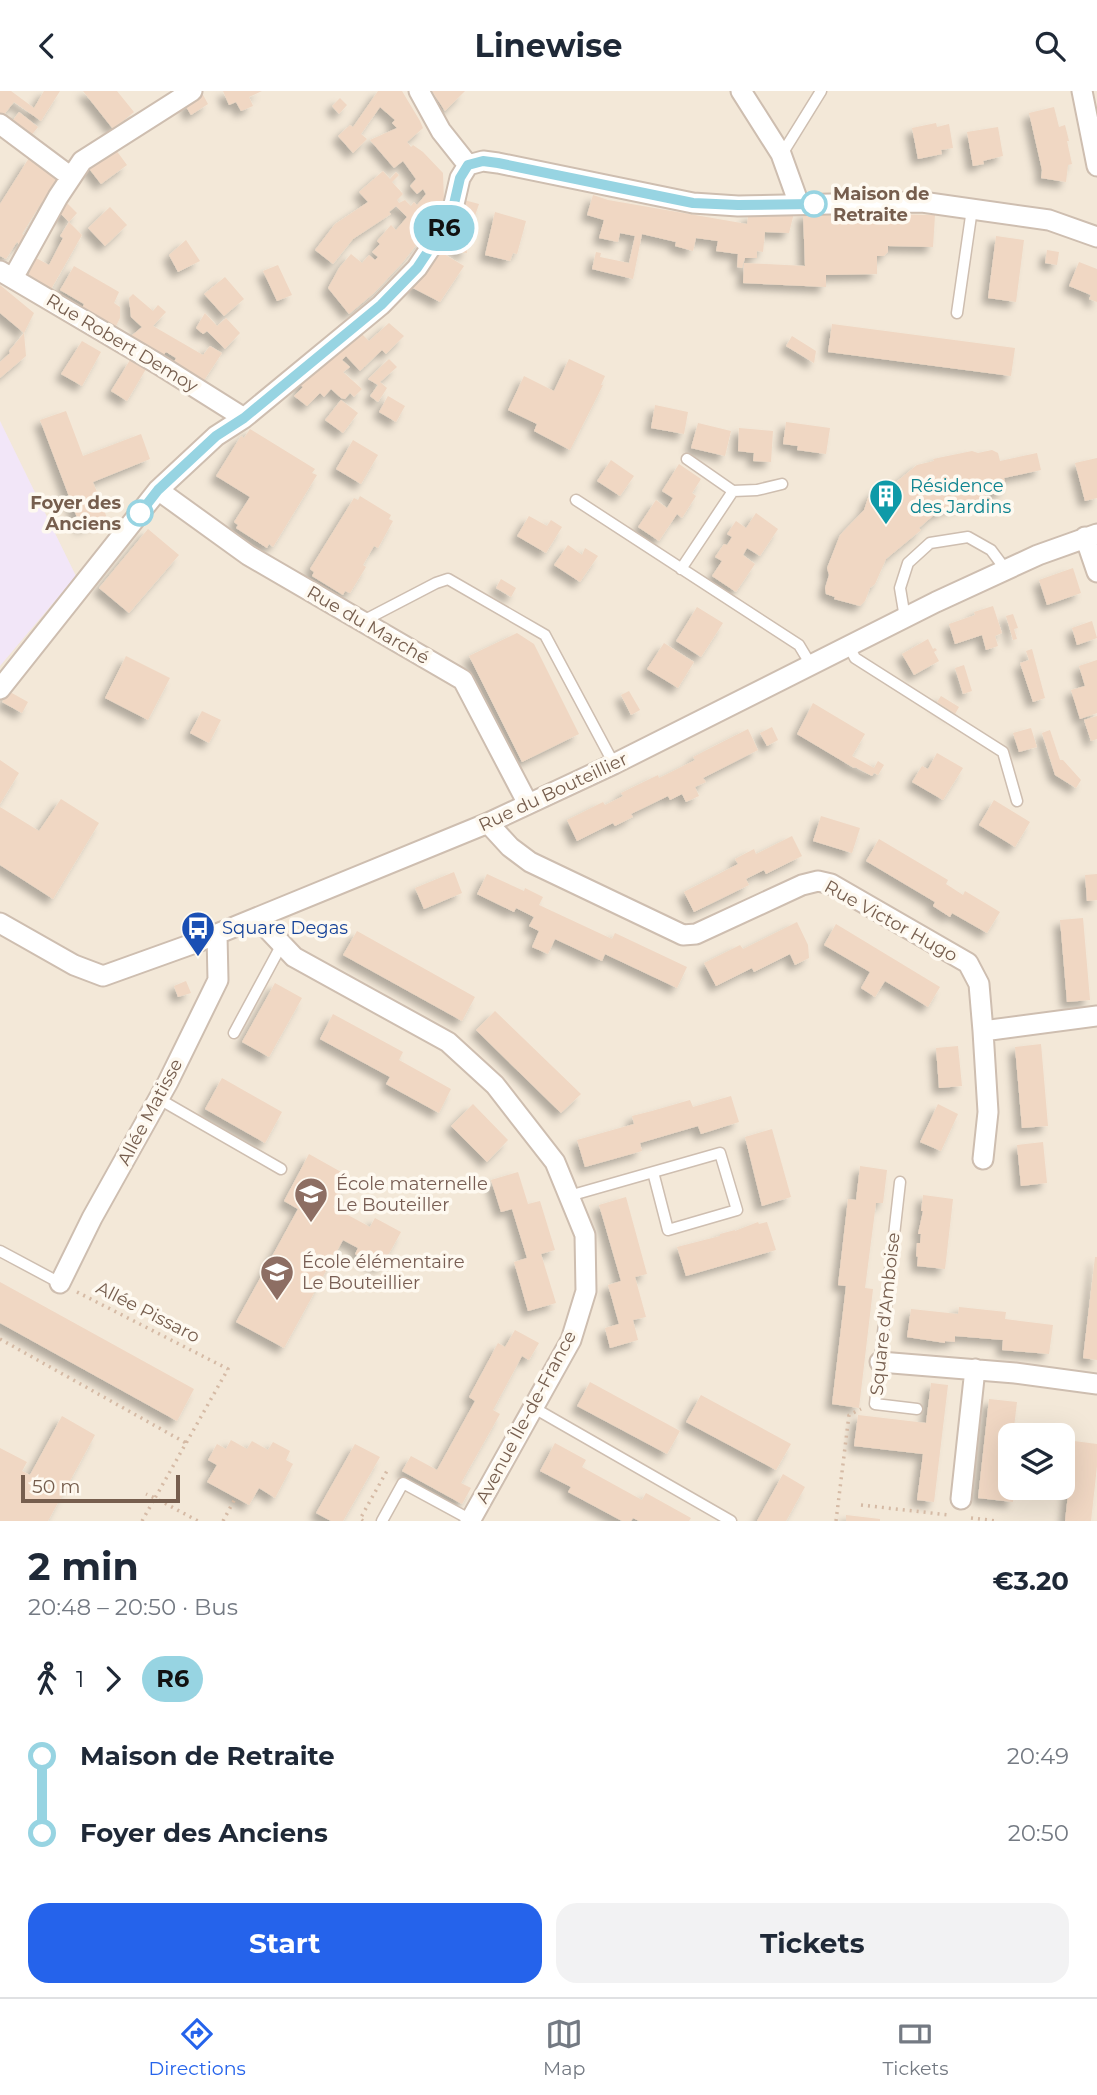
<!DOCTYPE html>
<html lang="en">
<head>
<meta charset="utf-8">
<style>
	:root { --surface:#fff; --page:#f2f2f3; --text:#1f2937; --muted:#747a83; --line:#e0e1e3; --accent:#2563eb }
	body { margin:0; font-family:Montserrat,sans-serif; background:var(--page); color:var(--text); height:100vh; display:flex; flex-direction:column; font-size:26px; white-space:nowrap }
	* { box-sizing:border-box; margin:0 }
	p { font-size:23px; color:var(--muted) }
	.icon { flex:none; width:38px; height:38px; fill:none; stroke:currentColor; stroke-width:2; stroke-linecap:round; stroke-linejoin:round }
	.map { position:relative; height:1430px; overflow:hidden }
	.side { display:flex; flex-direction:column; background:var(--surface); flex:1 }
	.side>* { flex:none }
	.badge { padding:0 14px; border-radius:23px; font-size:24px; line-height:46px }
	.fabs { position:absolute; left:998px; top:1332px; display:grid; gap:14px }
	.fabs a { display:grid; place-items:center; width:77px; height:77px; border-radius:14px; background:var(--surface); box-shadow:0 7px 28px #0002; font-size:35px }
	.scale { position:absolute; left:21px; bottom:18px; width:159px; box-sizing:border-box; padding-left:7px; border:4px solid #765e4e; border-top:0; font-size:19px; line-height:24px; white-space:nowrap; color:#765e4e; -webkit-text-stroke:5px #fef9f0; paint-order:stroke }
	.map>.badge { position:absolute; translate:-50% -50%; box-shadow:0 0 0 4px #fff }
	.legs { display:flex; align-items:center; gap:10px; height:77px; padding:0 28px; font-size:23px }
	.legs p { margin-inline-start:auto }
	.overview { display:flex; align-items:center; justify-content:space-between; height:119px; padding:0 28px }
	h1 { font-size:38px; font-weight:700; line-height:52px }
	.action { display:flex; gap:14px; margin-top:auto; padding:14px 28px }
	.action a { flex:1; height:80px; border-radius:21px; background:var(--accent); color:#fff; font-size:28px; font-weight:700; line-height:80px; text-align:center }
	.action a+a { background:var(--page); color:var(--text) }
	ul { padding:0 28px; list-style:none }
	li { display:flex; align-items:center; gap:24px; height:77px; font-size:26px }
	li i { display:grid; place-items:center; width:10px; height:100%; margin:0 9px; background:currentColor }
	li i::after { content:''; width:18px; height:18px; margin:-9px; border:5px solid; border-radius:50%; background:var(--surface) }
	li p { margin-inline-start:auto }
	li:first-child i { background:linear-gradient(#0000 50%,currentColor 0) }
	li:last-child i { background:linear-gradient(currentColor 50%,#0000 0) }
	header { display:flex; justify-content:space-between; align-items:center; height:91px; padding:0 28px; background:var(--surface); font-size:32px; font-weight:700 }
	.menu { display:flex; justify-content:space-around; align-items:center; height:98px; border-top:2px solid var(--line); background:var(--surface); font-size:19px; color:var(--muted) }
	.menu a { display:grid; justify-items:center; gap:4px }
	.menu .on { color:var(--accent) }
	.map>svg:first-child { display:block }
	.residential { fill:#f3e8d8; fill-rule:evenodd }
	.education { fill:#f2e6f8 }
	.building { fill:#f0d7c3; filter:url(#shadow) }
	.lines { fill:none; stroke-linecap:round; stroke-linejoin:round }
	.lane-casing { stroke:#cebeb0; stroke-width:13 }
	.street-casing { stroke:#cebeb0; stroke-width:23 }
	.path { stroke:#d5baa5; stroke-width:3.5; stroke-dasharray:2 5; stroke-linecap:butt }
	.lane { stroke:#fff; stroke-width:10 }
	.street { stroke:#fff; stroke-width:19 }
	.line-1-casing { stroke:#fff; stroke-width:16 }
	.line-1 { stroke:#97d4e2; stroke-width:10 }
	.stop-1-dot { fill:#fff; stroke:#97d4e2; stroke-width:3.5 }
	.labels { text-anchor:middle; stroke-width:7; stroke-linejoin:round; paint-order:stroke }
	.stop-label { font-size:18px; font-weight:bold; fill:#765e4e; stroke:#fef9f0; text-anchor:start }
	.street-label { font-size:18px; fill:#765e4e; stroke:#fef9f0 }
	.culture-label { font-size:18px; fill:#0d838f; stroke:#fef9f0; text-anchor:start }
	.transit-label { font-size:18px; fill:#164399; stroke:#fef9f0; text-anchor:start }
	.education-label { font-size:18px; fill:#785e54; stroke:#fef9f0; text-anchor:start }
</style>
</head>
<body>
<header><svg class="icon" aria-label="back" viewBox="0 0 24 24"><path d="M15 5l-7 7 7 7"/></svg>Linewise<svg class="icon" aria-label="search" viewBox="0 0 24 24"><circle cx="10" cy="10" r="6"/><path d="M15 15l6 6"/></svg></header>
<div class="map">
<svg width="1097" height="1430" viewBox="0 0 1097 1430">
	<defs>
		<filter id="shadow"><feDropShadow dx="-6" dy="6" stdDeviation="3.5" flood-color="#0004"/></filter>
	</defs>
	<rect width="100%" height="100%" fill="#fcf6ea"/>
	<!-- residential -->
	<path class="residential" d="M0,0H1097V1430H0ZM1010,1344H1062V1396H1010Z"/>
	<!-- education -->
	<path class="education" d="M0,330L76,485L0,575Z"/>
	<!-- building -->
	<path class="building" d="M0,0H11L34,17L44,0H60L41,30L14,11L2,26L0,25Z
		M83,0H117L134,21L113,38Z
		M223,0H262L249,6L253,15L241,20L236,11L229,14Z
		M378,0H402L420,30L423,37L407,51L411,56L413,54L423,61L443,82L444,111L431,135L403,171L374,202L349,223L328,197L339,177L351,163L362,172L369,164L375,169L378,166L372,161L380,153L377,150L391,134L396,139L407,126L396,115L389,121L391,123L353,148L333,173L315,159L335,133L368,111L359,101L383,80L390,88L396,81L399,84L392,91L403,103L397,109L399,112L405,109L411,115L414,111L417,114L426,103L423,98L417,103L410,95L416,88L403,70L394,77L370,49L397,37L392,32L395,29L380,16L361,43L367,48L353,62L338,45L350,34L353,36Z
		M432,0H465L445,20Z
		M202,2L208,13L191,24L185,14Z
		M340,7L347,14L339,23L332,15Z
		M1054,16L1059,36L1065,34L1069,50H1067L1072,73L1068,74L1066,91L1041,87L1042,79L1029,22Z
		M19,21L38,36L30,46L11,32Z
		M936,32L937,36L949,33L953,57L941,59L942,63L918,68L912,37Z
		M998,36L1003,65L983,70L984,73L973,75L967,41Z
		M113,55L127,74L101,93L87,75Z
		M29,67L58,87L48,103L51,104L45,113L42,111L22,143L26,145L20,154L17,151L6,168L0,165V113Z
		M593,104L608,109L747,133L748,125L794,122L789,142L765,141L763,161L757,160V167H745L742,177L737,176L738,163L716,160L718,150L696,147L693,160L675,155L676,151L642,143L633,188L592,178L596,161L601,162L600,166L629,172L635,145L620,142L618,151L599,147L604,129L587,124Z
		M464,109L479,113L466,151L467,162L457,161V157L445,151Z
		M66,111L77,122L69,131L60,122Z
		M110,116L127,134L105,155L88,137Z
		M495,121L526,130L517,163L513,162L510,170L485,164Z
		M803,122L935,124L933,156L888,155V161L884,165H877V183L826,184V196L743,192L744,172L805,175Z
		M69,131L82,144L50,200L27,187L36,167L49,174L63,147L60,145Z
		M996,145L1024,149L1016,211L988,207Z
		M186,149L200,170L178,181L169,164Z
		M1047,159L1059,161L1057,174L1045,172Z
		M439,160L464,175L440,211L411,196Z
		M1079,171L1097,178V211L1089,208L1091,204L1069,195Z
		M278,174L292,204L277,210L263,180Z
		M74,175L119,201L114,212L120,216V227L115,237L82,217L84,213L60,199Z
		M225,186L244,208L224,225L204,203Z
		M0,194L34,222L24,242L26,265L0,287V271L10,262L9,260L24,242L0,222Z
		M133,203L153,220L158,214L166,221L153,235L203,264L210,255L222,262L203,291L174,271L176,267L166,261L162,266L130,246L142,236L131,226L129,207Z
		M205,222L217,235L226,227L240,242L225,258L207,240L203,243L196,237Z
		M389,232L404,245L386,263L382,259L360,280L346,265L342,269L350,276L343,281L362,298L354,306L350,302L345,308L341,307L331,298L324,306L320,302L307,315L294,305L303,296L298,292L359,240L369,250Z
		M832,233L1015,257L1011,285L828,261Z
		M792,245L816,260L814,272L786,255Z
		M82,250L101,261L82,295L61,283Z
		M389,268L397,276L380,291L387,297L378,311L370,305L378,294L368,288Z
		M569,268L605,285L601,294H603L570,359L534,340L537,333L508,319L524,285L554,300Z
		M130,269L146,278L127,310L111,300Z
		M388,305L405,315L396,331L379,321Z
		M341,309L358,322L343,342L325,329Z
		M655,314L688,321L684,343L651,337Z
		M66,320L83,365L141,343L150,368L93,391L107,427L81,437L40,329Z
		M786,331L830,337L826,363L797,359L798,355L783,353Z
		M698,332L731,340L725,365L691,357Z
		M739,337L773,340L771,371L753,370L754,362L738,360Z
		M250,338L315,378L312,382L317,384L273,456L269,453L267,457L236,437L238,434L234,431L250,406L216,385L241,345L244,347Z
		M353,349L378,364L361,393L336,378Z
		M992,359L998,362L1000,370L1037,362L1041,379L1004,387L1006,396L1001,401L987,404L983,409L945,418L942,421L936,422L919,437L921,439L886,468L875,493L870,497L865,510L860,515L834,508L835,506L826,503L825,497L829,484L827,477L840,444L864,419L868,407L877,398L890,396L917,374L934,370L933,368L972,360L978,362Z
		M1097,367V407L1085,410L1075,372Z
		M611,369L634,385L620,405L597,390Z
		M679,373L701,388L692,402L696,405L682,427L677,423L659,450L638,436L656,409L667,417L673,407L662,400Z
		M360,405L391,424L389,428L393,430L378,457L374,455L363,474L366,476L350,502L345,500L343,504L312,485L314,481L310,478L354,407L358,409Z
		M756,422L778,438L760,465L747,457L743,464L755,473L736,501L712,485L722,470L715,466L724,453L727,454L732,446L727,443L736,430L746,437Z
		M529,425L547,435L551,429L562,436L546,462L517,445Z
		M148,438L179,464L129,522L99,497Z
		M568,454L582,464L585,457L598,465L580,491L554,474Z
		M1073,477L1081,502L1047,514L1039,489Z
		M501,488L516,497L511,506L496,497Z
		M993,515L1002,542L995,545L998,555L986,559L982,544L955,553L949,533L975,524L974,521Z
		M697,516L723,532L701,566L676,550Z
		M1013,523L1018,537L1014,538L1017,548L1013,549L1006,525Z
		M1092,530L1097,547L1077,554L1072,537Z
		M517,542L534,553L579,643L522,671L469,565Z
		M928,548L933,558L935,557L937,559L934,561L939,570L914,584L902,563Z
		M664,552L694,571L678,597L647,578Z
		M1032,558L1045,607L1033,611L1020,572L1029,569L1026,560Z
		M126,565L170,587L148,629L105,607Z
		M1097,569V622L1080,628L1071,599L1085,595L1079,575Z
		M964,574L972,600L963,603L955,577Z
		M629,600L640,619L631,624L621,604Z
		M10,601L28,611L22,622L2,611Z
		M941,605L959,616L955,623L937,611Z
		M813,612L865,643L852,665L874,677L878,670L884,674L878,684L874,682L872,685L855,676L854,677L797,643Z
		M202,620L221,629L209,652L190,642Z
		M1097,625V648L1091,650L1084,629Z
		M772,636L778,649L767,655L760,642Z
		M1031,637L1037,656L1019,661L1013,642Z
		M748,638L758,659L703,687L706,691L695,696L699,705L686,711L682,703L670,709L668,705L631,723L633,726L615,735L613,732L577,750L567,729L603,711L605,714L623,705L621,702L658,684L659,687L695,669L693,666Z
		M1050,639L1060,669H1063L1081,689L1076,697L1055,684L1042,642Z
		M937,662L963,677L943,709L912,691L922,675L928,678Z
		M0,669L19,682L0,713Z
		M61,708L99,732L53,808L0,774V716L39,740Z
		M994,709L1030,731L1015,756L979,734Z
		M821,725L860,737L852,762L813,750Z
		M792,745L802,765L766,783L764,779L746,788L749,794L694,821L684,801L738,773L735,768L754,758L756,763Z
		M879,748L948,789L946,793L963,804L965,800L1000,821L987,842L952,822L950,826L933,815L935,811L866,770Z
		M454,781L462,802L424,818L415,797Z
		M487,783L524,800L525,797L543,806L539,814L612,848L615,842L687,876L677,897L605,863L602,870L555,848L548,863L532,856L539,840L529,835L534,826L516,817L514,821L477,803Z
		M1097,783V809L1087,810L1085,784Z
		M1083,827L1090,909L1067,911L1060,829Z
		M797,831L808,854L809,867L795,874L790,863L754,881L752,877L716,895L704,872L740,854L743,858Z
		M836,833L940,896L928,916L885,890L875,906L861,897L870,881L824,854Z
		M357,840L475,906L462,930L343,864Z
		M186,890L191,902L178,906L174,895Z
		M275,892L302,907L269,966L242,951Z
		M495,920L581,1003L561,1022L476,939Z
		M333,923L403,961L399,969L451,998L439,1022L386,993L390,986L320,948Z
		M1041,953L1048,1035L1022,1037L1015,956Z
		M958,955L962,995L939,997L936,957Z
		M222,987L282,1021L265,1052L205,1018Z
		M731,1005L739,1031L701,1043L698,1035L640,1052L642,1060L585,1076L577,1049L634,1033L632,1025L652,1020L690,1009L693,1016Z
		M473,1013L508,1049L487,1071L451,1035Z
		M938,1013L958,1023L941,1060L920,1051Z
		M772,1038L791,1106L762,1115L745,1046Z
		M1043,1051L1047,1092L1021,1095L1017,1054Z
		M309,1063L350,1086L333,1116L370,1136L375,1127L401,1141L381,1177L355,1163L358,1157L343,1149L284,1257L236,1231L298,1118L284,1110Z
		M860,1075L887,1079L883,1112H876L865,1197L873,1198L859,1317L832,1313L846,1195L838,1194L848,1108L856,1109Z
		M518,1081L528,1113L540,1110L555,1159L541,1163L556,1212L528,1220L514,1171L527,1167L512,1118L501,1121L491,1089Z
		M923,1104L953,1108L945,1178L917,1175L918,1166L916,1165L917,1152H920L921,1143H918L923,1120H921Z
		M626,1106L647,1183L635,1186L646,1226L633,1229L638,1249L610,1257L605,1237L619,1233L608,1194L621,1190L599,1114Z
		M758,1131L759,1133L767,1131L776,1159L686,1185L677,1156L720,1145V1143L735,1139V1140Z
		M1095,1166H1097V1269L1083,1267Z
		M0,1191L194,1298L177,1330L0,1232Z
		M959,1216L1006,1221L1005,1228L1053,1234L1049,1263L1002,1259L1003,1249L955,1245V1251L945,1250V1252L907,1246L911,1218L958,1223Z
		M515,1239L539,1252L529,1269L522,1265L493,1319L500,1323L461,1392L471,1397L462,1413L402,1380L411,1365L437,1379L475,1310L469,1306L498,1252L505,1256Z
		M590,1291L680,1340L667,1363L577,1315Z
		M931,1292L948,1294L934,1411L917,1409L923,1363L854,1355L858,1324L926,1332Z
		M701,1304L791,1353L776,1379L686,1331Z
		M989,1308L1017,1311L1013,1344H1010V1396H1014L1013,1411L978,1407Z
		M62,1325L95,1344L48,1430H0V1357L27,1371L22,1380L30,1384Z
		M231,1349L247,1358L252,1350L268,1359L273,1351L290,1360L286,1369L293,1373L275,1407L259,1397L249,1414L207,1391L217,1374L208,1369L217,1353L226,1358Z
		M1074,1350L1097,1353V1375L1091,1430H1065Z
		M555,1352L586,1369L582,1376L642,1409L646,1402L691,1427L689,1430H639L633,1427L631,1430H622L568,1401L571,1396L540,1380Z
		M355,1353L380,1366L343,1430H331L316,1422Z
		M783,1383L805,1396L786,1430H757Z
		M846,1424L880,1428V1430H846Z"/>
	<g class="lines">
		<!-- lane casing -->
		<g class="lane-casing">
			<path id="lane" d="M782,63L821,0
				M957,222L972,118
				M687,368L733,400L757,399L782,393
				M576,409L799,554L811,574
				M681,478L733,400
				M905,527L900,497L908,472L930,452L968,446L991,459L1006,479
				M363,530L436,492L448,488L545,544L614,673
				M849,555L855,567L1003,661L1017,710
				M234,942L282,853
				M159,1008L281,1078
				M900,1091L875,1313L917,1318
				M569,1105L720,1062L737,1119L668,1139L653,1081
				M0,1160L60,1192
				M534,1317L731,1430
				M382,1430L403,1392L471,1429"/>
		</g>
		<!-- street casing -->
		<g class="street-casing">
			<path id="street" d="M419,0L441,40L468,74
				M741,0L781,63L799,113
				M1082,0L1097,75
				M0,33L71,86
				M468,74L483,70L498,72L693,112L738,115L922,111L1049,129L1097,146
				M0,180L158,273L244,327
				M13,187L58,106L82,70L192,0
				M158,399L248,464L463,589L528,713
				M1085,446L1097,481
				M0,598L158,399L216,345L244,327L381,214L417,177L451,126L460,87L468,74
				M488,732L510,756L530,771L683,844L696,843L802,794L818,790L831,793L968,872L979,893L983,940L988,1021L983,1068
				M258,828L294,866L448,951L495,994L555,1071L585,1144L586,1200L571,1249L470,1430
				M0,832L74,874L103,885L195,852L488,732L614,673L936,511L1038,464L1097,443
				M983,940L1097,925
				M60,1192L92,1127L168,991L218,889L217,844
				M880,1271L1015,1282L1097,1293
				M961,1408L975,1278"/>
		</g>
		<!-- path -->
		<path class="path" d="M77,1201L228,1278L155,1407L198,1430
			M0,1248L186,1352
			M861,1414L949,1424
			M971,1427L997,1430
			M142,1430L155,1407L146,1403
			M223,1430L236,1406
			M363,1430L360,1428L388,1378
			M836,1430L849,1324L861,1318"/>
		<!-- lane -->
		<use href="#lane" class="lane"/>
		<!-- street -->
		<use href="#street" class="street"/>
	</g>
	<g class="lines">
		<!-- line-1 casing -->
		<g class="line-1-casing">
			<path id="line-1" d="M140,422L158,399L216,345L244,327L381,214L417,177L451,126L460,87L468,74L483,70L498,72L693,112L738,114L814,113"/>
		</g>
		<!-- line-1 -->
		<use href="#line-1" class="line-1"/>
	</g>
	<!-- icons -->
	<defs>
		<g id="building-pin" transform="scale(1.75)"><path d="M0 17L-7.5 6A9.5 9.5 0 1 1 7.5 6Z" fill="#0f9aa8" stroke="#fef9f0"/><path d="M-4-6H4V6H1V3H-1V6H-4ZM-2.5-4.3h1.7v1.8h-1.7ZM.8-4.3h1.7v1.8H.8ZM-2.5-1h1.7V.8h-1.7ZM.8-1h1.7V.8H.8Z" fill="#fff"/></g>
		<g id="bus-pin" transform="scale(1.75)"><path d="M0 17L-7.5 6A9.5 9.5 0 1 1 7.5 6Z" fill="#1a4fb4" stroke="#fef9f0"/><path d="M-5-6H5V4H4V6H2V4H-2V6H-4V4H-5ZM-3.5-4V0h7V-4ZM-3.5 1.2v1.5H-2V1.2ZM2 1.2v1.5H3.5V1.2Z" fill="#fff"/></g>
		<g id="school-pin" transform="scale(1.75)"><path d="M0 17L-7.5 6A9.5 9.5 0 1 1 7.5 6Z" fill="#8d6e63" stroke="#fef9f0"/><path d="M0-5L7-2L0 1L-7-2ZM-4 1L0 2.5L4 1V4Q0 6-4 4Z" fill="#fff"/></g>
	</defs>
	<g fill-rule="evenodd">
		<use href="#building-pin" x="886" y="405"/>
		<use href="#bus-pin" x="198" y="837"/>
		<use href="#school-pin" x="311" y="1103"/>
		<use href="#school-pin" x="277" y="1181"/>
	</g>
	<!-- markers -->
	<g class="stop-1-dot">
		<circle cx="814" cy="113" r="12"/>
		<circle cx="140" cy="422" r="12"/>
	</g>
	<g class="labels">
		<!-- stop labels -->
		<g class="stop-label">
			<text x="833" y="109">Maison de<tspan x="833" dy="21">Retraite</tspan></text>
			<text x="121" y="418" text-anchor="end">Foyer des<tspan x="121" dy="21">Anciens</tspan></text>
		</g>
		<!-- street labels -->
		<g class="street-label">
			<text transform="translate(122 252) rotate(31)" y="6">Rue Robert Demoy</text>
			<text transform="translate(368 534) rotate(30)" y="6">Rue du Marché</text>
			<text transform="translate(553 701) rotate(-25)" y="6">Rue du Bouteillier</text>
			<text transform="translate(891 830) rotate(29)" y="6">Rue Victor Hugo</text>
			<text transform="translate(150 1021) rotate(-62)" y="6">Allée Matisse</text>
			<text transform="translate(148 1221) rotate(27)" y="6">Allée Pissaro</text>
			<text transform="translate(885 1223) rotate(-84)" y="6">Square d'Amboise</text>
			<text transform="translate(526 1326) rotate(-62)" y="6">Avenue Île-de-France</text>
		</g>
		<!-- culture labels -->
		<g class="culture-label">
			<text x="910" y="401">Résidence<tspan x="910" dy="21">des Jardins</tspan></text>
		</g>
		<!-- transit labels -->
		<g class="transit-label">
			<text x="222" y="843">Square Degas</text>
		</g>
		<!-- education labels -->
		<g class="education-label">
			<text x="336" y="1099">École maternelle<tspan x="336" dy="21">Le Bouteiller</tspan></text>
			<text x="302" y="1177">École élémentaire<tspan x="302" dy="21">Le Bouteillier</tspan></text>
		</g>
	</g>
</svg>
<div class="fabs">
<a><svg class="icon" aria-label="layers" viewBox="0 0 24 24"><path d="M12 4l9 5-9 5-9-5zM3 14l9 5 9-5"/></svg></a>
</div>
<div class="scale">50 m</div>
<b class="badge" style="left:444px;top:137px;background:#97d4e2;color:#111">R6</b>
</div>
<section class="side">
<div class="overview"><div><h1>2 min</h1><p>20:48 – 20:50 · Bus</p></div><b>€3.20</b></div>
<div class="legs"><svg class="icon" aria-label="walk" viewBox="0 0 24 24"><circle cx="13" cy="4" r="2"/><path d="M13 8l-2 6 4 7M11 14l-3 7M7 12l3-4h3l4 4"/></svg>1<svg class="icon" aria-label="forward" viewBox="0 0 24 24"><path d="M9 5l7 7-7 7"/></svg><b class="badge" style="background:#97d4e2;color:#111">R6</b></div>
<ul>
<li><i style="color:#97d4e2"></i><b>Maison de Retraite</b><p>20:49</p></li>
<li><i style="color:#97d4e2"></i><b>Foyer des Anciens</b><p>20:50</p></li>
</ul>
<div class="action"><a>Start</a><a>Tickets</a></div>
</section>
<nav class="menu">
<a class="on"><svg class="icon" aria-label="directions" viewBox="0 0 24 24"><path d="M12 3l9 9-9 9-9-9zM9 14v-3h6M13 9l2 2-2 2"/></svg>Directions</a>
<a><svg class="icon" aria-label="map" viewBox="0 0 24 24"><path d="M3 6l6-2 6 2 6-2v14l-6 2-6-2-6 2zM9 4v14M15 6v14"/></svg>Map</a>
<a><svg class="icon" aria-label="tickets" viewBox="0 0 24 24"><path d="M3 7h18v10H3zM15 7v10"/></svg>Tickets</a>
</nav>
</body>
</html>
